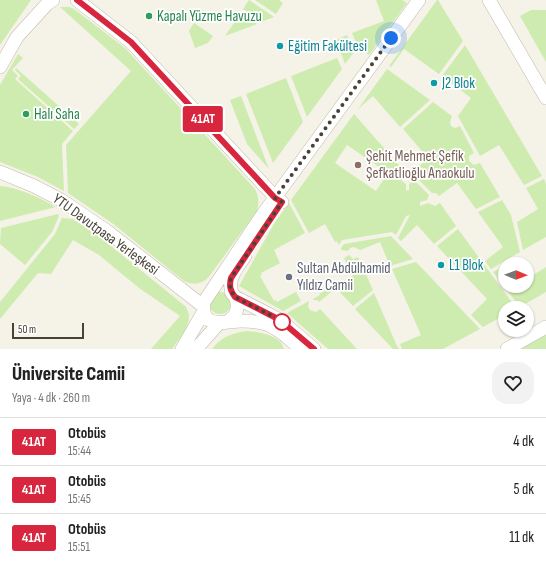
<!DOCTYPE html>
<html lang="tr">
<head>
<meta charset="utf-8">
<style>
	:root { --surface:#fff; --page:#f2f2f2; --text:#222; --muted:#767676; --line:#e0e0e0 }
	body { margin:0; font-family:"Sofia Sans Condensed",sans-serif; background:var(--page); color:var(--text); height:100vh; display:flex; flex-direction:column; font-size:15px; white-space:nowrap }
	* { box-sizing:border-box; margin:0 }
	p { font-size:13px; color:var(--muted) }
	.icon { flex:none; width:22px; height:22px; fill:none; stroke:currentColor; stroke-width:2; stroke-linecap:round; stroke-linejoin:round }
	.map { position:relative; height:349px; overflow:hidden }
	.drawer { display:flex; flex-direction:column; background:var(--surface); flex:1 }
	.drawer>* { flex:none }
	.badge { padding:0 8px; border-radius:3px; font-size:14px; line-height:26px }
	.needle { width:26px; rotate:91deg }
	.controls { position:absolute; left:498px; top:257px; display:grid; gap:8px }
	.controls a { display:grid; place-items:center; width:36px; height:36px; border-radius:50%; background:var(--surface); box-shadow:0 1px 3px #0004; font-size:20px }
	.scale { position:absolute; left:12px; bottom:10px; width:72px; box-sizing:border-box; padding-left:4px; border:2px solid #494236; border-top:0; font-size:11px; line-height:14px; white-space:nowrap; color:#494236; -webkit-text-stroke:3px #fff; paint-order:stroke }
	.you { position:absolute; width:20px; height:20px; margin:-10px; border:3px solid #fff; border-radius:50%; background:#1a73e8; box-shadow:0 0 0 6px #1a73e833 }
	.map>.badge { position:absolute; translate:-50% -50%; box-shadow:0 0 0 2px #fff }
	.round { display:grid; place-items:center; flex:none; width:42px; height:42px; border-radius:16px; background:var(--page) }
	.head { display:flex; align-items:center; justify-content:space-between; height:68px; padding:0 12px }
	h1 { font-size:19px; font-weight:800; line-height:30px }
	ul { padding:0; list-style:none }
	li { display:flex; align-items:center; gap:12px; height:48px; padding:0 12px; border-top:1px solid var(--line) }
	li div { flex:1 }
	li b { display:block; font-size:15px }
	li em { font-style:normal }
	li .badge { min-width:44px; font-weight:700; text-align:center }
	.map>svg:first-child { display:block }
	.green { fill:#ceecaf; fill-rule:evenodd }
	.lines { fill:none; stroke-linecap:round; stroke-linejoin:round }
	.minor-casing { stroke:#c1baaa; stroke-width:14 }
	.minor { stroke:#fff; stroke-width:13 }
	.line-casing { stroke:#fff; stroke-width:9 }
	.line { stroke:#d7263d; stroke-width:6 }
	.walk { stroke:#494236; stroke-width:4; stroke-dasharray:0 7.2 }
	.leisure-dot { fill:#2e9e5b; stroke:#fff; stroke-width:1.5 }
	.culture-dot { fill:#0f9aa8; stroke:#fff; stroke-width:1.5 }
	.education-dot { fill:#8d6e63; stroke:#fff; stroke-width:1.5 }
	.worship-dot { fill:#6b7280; stroke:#fff; stroke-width:1.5 }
	.stop-dot { fill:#fff; stroke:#d7263d; stroke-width:2 }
	.labels { text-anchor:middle; stroke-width:3.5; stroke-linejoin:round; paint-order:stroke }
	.leisure-label { font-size:15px; fill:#27864d; stroke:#fff; text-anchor:start }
	.culture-label { font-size:15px; fill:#0d838f; stroke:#fff; text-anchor:start }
	.education-label { font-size:15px; fill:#785e54; stroke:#fff; text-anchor:start }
	.street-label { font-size:15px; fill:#494236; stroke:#fff }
	.worship-label { font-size:15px; fill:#5b616d; stroke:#fff; text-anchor:start }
</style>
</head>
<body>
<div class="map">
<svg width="546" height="349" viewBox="0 0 546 349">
	<rect width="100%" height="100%" fill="#f5f2e8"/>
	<!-- green -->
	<path class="green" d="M0,0H31L0,45Z
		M249,0L274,17L261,22L243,9Z
		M255,0H279L283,3L276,14Z
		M376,0H402L407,3L369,55L358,47L352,33L384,21Z
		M437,0H438L463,41L439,74L404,49L391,67L389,66Z
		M60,7H69L74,9L125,48L255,189C259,197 259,203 257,211L208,278C200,285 193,285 184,281L112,223L68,193L66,145L131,71Z
		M531,10H546V62L520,16Z
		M241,13L257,24L225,36Z
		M194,23L213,36L208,43L195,48L189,31Z
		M347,35L354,52L345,64L336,40Z
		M465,45L542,176L524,185L499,145L480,156L458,116L471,98L442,76Z
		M18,54L23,58L12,70L18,76L15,79L73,131L62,144L64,191L38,177L0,162V85Z
		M337,58L342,69L307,117L291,76Z
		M16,68L79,124L74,129L18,79L21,76L15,70Z
		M387,69L430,100L400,127L373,96L358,109Z
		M286,78L303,122L273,163L246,94Z
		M241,96L269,169L247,144L230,100Z
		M433,102L452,116L450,122L451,126L455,128L460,126L474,153L469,156V161L474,165L480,163L500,197L476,209L457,183L439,196L436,193H432L412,173L428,158L403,129Z
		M354,114L405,172L401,178L403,182L406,184V191L409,190V184L414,180L429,195L427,200L420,202V206L428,203L435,206L440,203L456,226L434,244L417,225L401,241L398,238L410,215L406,216L396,235L392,232L342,240L339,245L337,241L335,242L325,224L309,233L291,200ZM347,145L388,173L376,191L335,163Z
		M544,179L546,184V237L523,250L517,222L538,209L526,188Z
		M0,186C20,188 38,197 56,207L0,221Z
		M502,200L511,215L520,252L491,269L485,261L503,247L478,212Z
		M289,203L305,233L274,250L280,263L261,273L262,275L260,276L274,301L276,300L277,302L296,292L301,301L283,311L239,286L275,222Z
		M58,214L59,216L52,232L25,265L0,244L1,228Z
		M62,218L73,219L101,238L185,306C196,321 181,336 172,349H151L180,316L139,288L99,255L73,240L51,274L38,273L0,319V302L55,234Z
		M458,229L516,308H505V315L483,327L471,315L487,299L437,246Z
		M391,236L413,259L390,266L380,242L360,250L354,247L350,248L348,251L341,250V248L344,244Z
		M349,255L353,259L358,257L373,290L353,306L336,288L319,302L317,300H313V299L320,295L319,294L353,276L344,258Z
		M416,262L480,329L443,349H402L400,344L421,335L392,269Z
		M546,267V292L520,307L493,272L499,269L505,279V286H509L511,288L514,286H527V279Z
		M209 303a11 11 0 1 1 22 0a11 11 0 1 1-22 0Z
		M374,293L397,346L399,349H393L355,309Z
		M309,301L308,307L310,310L316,312L320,309L357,349H328L287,313Z
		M247,331C259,332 281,335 284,349H212C221,337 232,333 247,331Z
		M546,334V349H519Z"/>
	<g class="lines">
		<!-- minor casing -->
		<g class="minor-casing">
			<path id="minor" d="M77,0L131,42L275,197L282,202
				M489,0L546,98
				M0,67L17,37L47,4L53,0
				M0,172L34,186L61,200L107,231L203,306
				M232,293C227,278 237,268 245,256
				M235,297L280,320L314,349
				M224,323C238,318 242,303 231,292
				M182,349L204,311
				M196,349L219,323
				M301,349C290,340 280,329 266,324C259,322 249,321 241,321C225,321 200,330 204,302L263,214L419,0
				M507,349L546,327"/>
		</g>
		<!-- minor -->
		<use href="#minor" class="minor"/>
	</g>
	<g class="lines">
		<!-- line casing -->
		<g class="line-casing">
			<path id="line" d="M77,0L131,42L275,198L282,202L231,278C229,286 230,290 235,297L280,320L314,349"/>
		</g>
		<!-- line -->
		<use href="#line" class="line"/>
		<!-- walk -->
		<path class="walk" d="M282,322L280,320L235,297C230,290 229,286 231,278L282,202L275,198L391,38"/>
	</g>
	<!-- markers -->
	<g class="leisure-dot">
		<circle cx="149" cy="16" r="4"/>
		<circle cx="26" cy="114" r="4"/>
	</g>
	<g class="culture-dot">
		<circle cx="280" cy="46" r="4"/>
		<circle cx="434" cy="83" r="4"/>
		<circle cx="441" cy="265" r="4"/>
	</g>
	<circle class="education-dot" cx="358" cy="165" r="4"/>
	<circle class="worship-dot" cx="289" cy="277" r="4"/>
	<circle class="stop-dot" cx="282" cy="322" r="8"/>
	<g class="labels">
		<!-- leisure labels -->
		<g class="leisure-label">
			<text x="157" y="21">Kapalı Yüzme Havuzu</text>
			<text x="34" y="119">Halı Saha</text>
		</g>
		<!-- culture labels -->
		<g class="culture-label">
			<text x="288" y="51">Eğitim Fakültesi</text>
			<text x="442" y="88">J2 Blok</text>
			<text x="449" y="270">L1 Blok</text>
		</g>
		<!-- education labels -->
		<g class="education-label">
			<text x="366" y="161">Şehit Mehmet Şefik<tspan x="366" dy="17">Şefkatlioğlu Anaokulu</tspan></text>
		</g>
		<!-- street labels -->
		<g class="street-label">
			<text transform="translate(106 234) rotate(36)" y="5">YTU Davutpasa Yerleşkesi</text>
		</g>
		<!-- worship labels -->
		<g class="worship-label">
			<text x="297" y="273">Sultan Abdülhamid<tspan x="297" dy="17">Yıldız Camii</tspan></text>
		</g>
	</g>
</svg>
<div class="controls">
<a><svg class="needle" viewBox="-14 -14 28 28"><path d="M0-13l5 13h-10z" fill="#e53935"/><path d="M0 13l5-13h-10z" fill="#767676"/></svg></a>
<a><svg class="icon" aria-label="layers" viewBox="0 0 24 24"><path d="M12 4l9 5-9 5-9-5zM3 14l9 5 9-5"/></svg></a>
</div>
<div class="scale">50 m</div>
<div class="you" style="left:391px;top:38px"></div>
<b class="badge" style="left:203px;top:119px;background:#d7263d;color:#fff">41AT</b>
</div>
<section class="drawer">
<div class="head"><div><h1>Üniversite Camii</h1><p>Yaya · 4 dk · 260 m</p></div><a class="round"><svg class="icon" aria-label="heart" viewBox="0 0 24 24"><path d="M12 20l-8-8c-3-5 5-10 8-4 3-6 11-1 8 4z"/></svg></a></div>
<ul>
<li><span class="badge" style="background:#d7263d;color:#fff">41AT</span><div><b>Otobüs</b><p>15:44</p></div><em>4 dk</em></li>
<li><span class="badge" style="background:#d7263d;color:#fff">41AT</span><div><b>Otobüs</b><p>15:45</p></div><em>5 dk</em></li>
<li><span class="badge" style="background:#d7263d;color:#fff">41AT</span><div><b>Otobüs</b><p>15:51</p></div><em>11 dk</em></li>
</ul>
</section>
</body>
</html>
